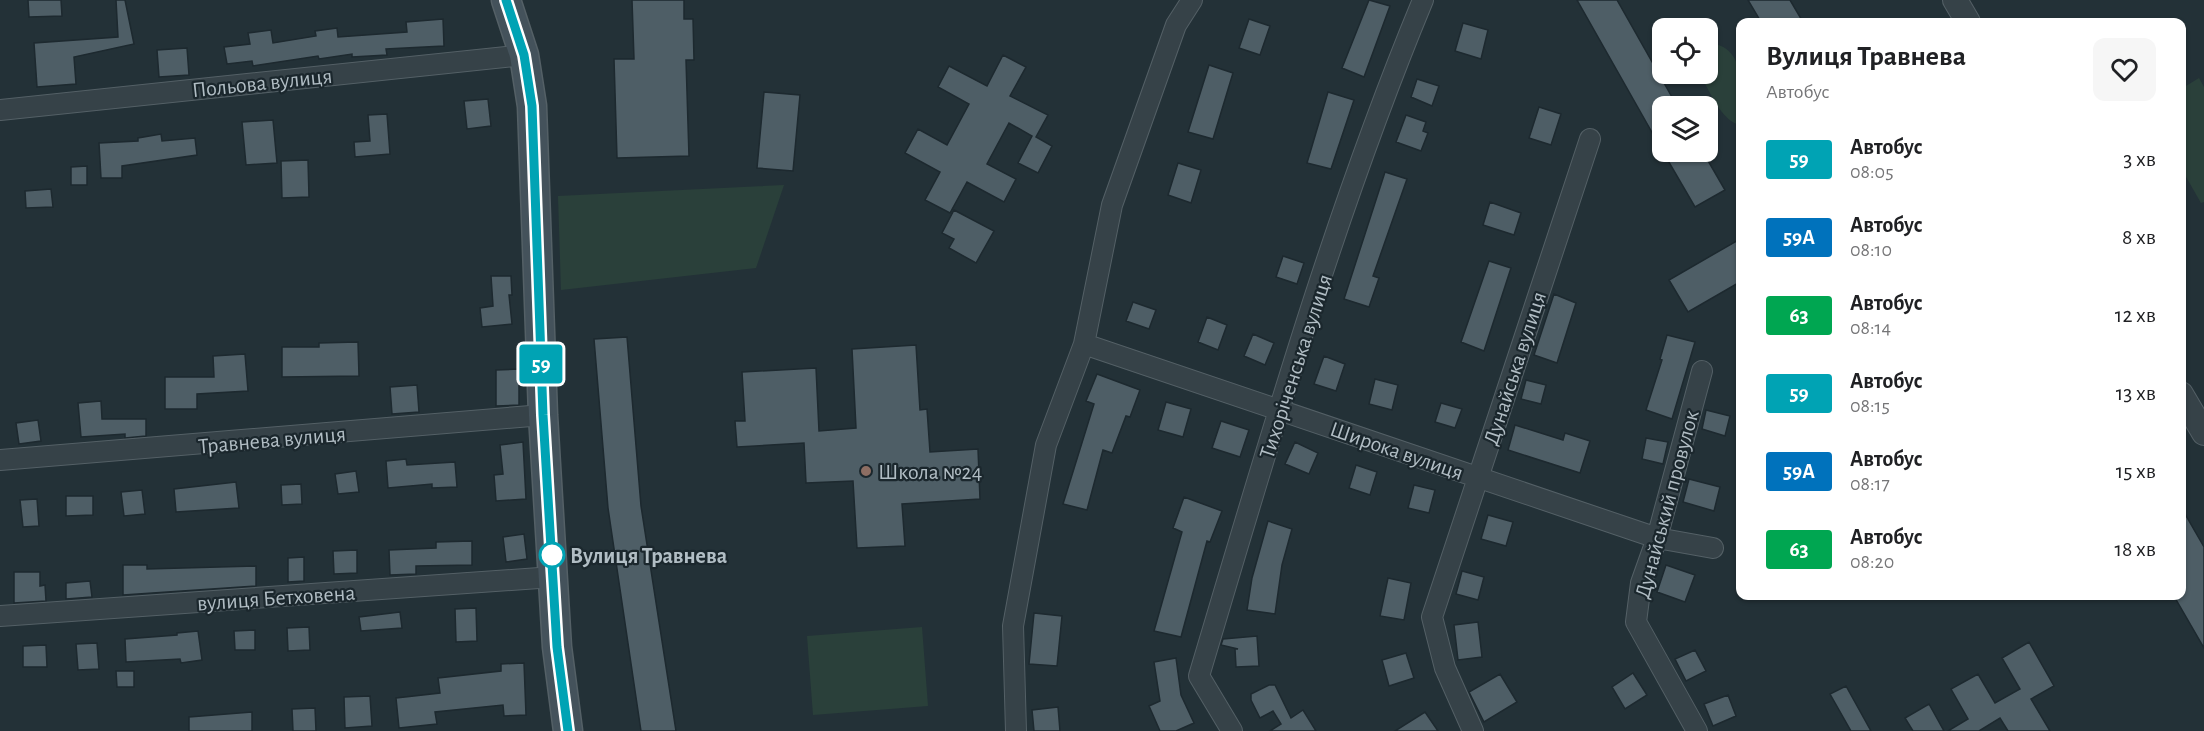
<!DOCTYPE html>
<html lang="uk">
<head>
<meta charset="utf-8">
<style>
	:root { --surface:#fff; --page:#f6f6f6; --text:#202124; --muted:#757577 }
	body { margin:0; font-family:"Alegreya Sans",sans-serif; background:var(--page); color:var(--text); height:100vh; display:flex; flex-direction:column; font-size:22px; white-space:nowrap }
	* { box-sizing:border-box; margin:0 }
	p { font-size:20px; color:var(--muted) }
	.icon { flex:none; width:33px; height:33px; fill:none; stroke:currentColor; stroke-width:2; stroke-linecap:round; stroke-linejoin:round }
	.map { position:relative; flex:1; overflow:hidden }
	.panel { position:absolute; left:1736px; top:18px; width:450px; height:582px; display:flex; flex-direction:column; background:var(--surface); border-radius:12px; box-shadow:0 2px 4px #0004 }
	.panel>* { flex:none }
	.badge { padding:0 12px; border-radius:4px; font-size:21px; line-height:39px }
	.controls { position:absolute; left:1652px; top:18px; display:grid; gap:12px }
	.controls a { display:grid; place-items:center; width:66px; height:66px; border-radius:12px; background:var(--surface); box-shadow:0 2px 4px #0004; font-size:30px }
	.map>.badge { position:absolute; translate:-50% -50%; box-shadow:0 0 0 3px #fff }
	.round { display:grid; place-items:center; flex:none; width:63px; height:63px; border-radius:12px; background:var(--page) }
	.summary { display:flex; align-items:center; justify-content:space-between; height:102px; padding:0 30px }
	h1 { font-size:28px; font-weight:700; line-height:45px }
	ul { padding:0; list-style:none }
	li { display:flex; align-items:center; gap:18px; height:78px; padding:0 30px }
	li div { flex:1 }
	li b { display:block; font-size:22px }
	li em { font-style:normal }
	li .badge { min-width:66px; font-weight:700; text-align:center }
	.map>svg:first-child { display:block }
	.green { fill:#2a403a }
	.building { fill:#4e5e66; stroke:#1d292f; stroke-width:1.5 }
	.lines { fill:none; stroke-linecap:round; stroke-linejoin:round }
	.minor-casing { stroke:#546066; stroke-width:22 }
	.tertiary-casing { stroke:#546066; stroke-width:26 }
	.secondary-casing { stroke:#546066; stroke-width:31 }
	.minor { stroke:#364248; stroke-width:20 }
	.tertiary { stroke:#364248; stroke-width:24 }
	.secondary { stroke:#44525b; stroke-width:28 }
	.line-casing { stroke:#fff; stroke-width:14 }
	.line { stroke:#00a3b4; stroke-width:9 }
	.education-dot { fill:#8d6e63; stroke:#1b272d; stroke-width:2 }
	.stop-dot { fill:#fff; stroke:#00a3b4; stroke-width:3 }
	.labels { text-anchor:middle; stroke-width:4.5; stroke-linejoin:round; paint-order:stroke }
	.street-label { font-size:22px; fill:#b1bdc4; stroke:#1b272d }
	.poi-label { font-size:22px; fill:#b1bdc4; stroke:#1b272d; text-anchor:start }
	.stop-label { font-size:22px; font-weight:bold; fill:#b1bdc4; stroke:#1b272d; text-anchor:start }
</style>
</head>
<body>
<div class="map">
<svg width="2204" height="731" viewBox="0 0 2204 731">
	<rect width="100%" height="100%" fill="#233137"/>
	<!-- green -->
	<path class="green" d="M1716,44C1749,54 1740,98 1740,125C1721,121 1709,90 1700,74H1707V46Z
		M2199,78L2204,87V202L2201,203L2181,168V89Z
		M784,185L756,268L561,290L558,196Z
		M922,627L928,706L813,715L807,636Z"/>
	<!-- building -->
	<path class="building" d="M28,0H61L62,16L29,17Z
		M116,0H125L134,44L74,57L76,84L37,87L34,43L118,37Z
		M632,0H684V19H693L694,60H686L689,156L617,158L614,59H634Z
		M1369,0L1390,6L1364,77L1342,68Z
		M1577,0H1617L1677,106H1662V150Z
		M1748,0H1790L1803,22H1761Z
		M443,19L444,46L386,49L387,55L352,57V54L319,59L318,56L253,66L252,61L227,64L224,47L250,44L248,33L271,30L273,43L316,36L315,31L337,28L338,37L407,32L406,22Z
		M1249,19L1270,26L1260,55L1239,48Z
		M1463,23L1488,30L1481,59L1455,51Z
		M187,48L189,75L159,77L157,50Z
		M1003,55L1026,67L1010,96L1048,115L1036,137L1052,146L1038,173L1018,163L1032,136L1009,123L987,164L1016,179L1004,202L967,182L950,213L925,200L940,172L905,153L918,129L947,145L969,104L938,87L949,66L987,86Z
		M1209,65L1233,73L1213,139L1188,132Z
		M1417,79L1439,86L1432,106L1411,97Z
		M764,92L800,95L793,171L757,168Z
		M1328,92L1354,100L1331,169L1307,163Z
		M488,99L491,126L467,129L464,101Z
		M1539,107L1561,114L1551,145L1529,138Z
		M387,114L390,154L355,157L354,142L370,141L368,115Z
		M1406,115L1426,122L1423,131L1428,133L1421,151L1396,142Z
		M273,120L277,163L246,165L242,122Z
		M161,134L162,141L195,138L197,155L122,166V178H101L99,143L138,141V138Z
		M1663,152H1703L1725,190L1695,207Z
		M308,160L309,197L282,198L281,161Z
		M1178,163L1201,170L1191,203L1168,195Z
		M87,166V185H71V167Z
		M1385,172L1407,179L1373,276L1379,278L1369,307L1344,299Z
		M51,189L53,207L26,208L25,191Z
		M1490,202L1521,213L1514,235L1483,225Z
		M954,210L994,231L976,263L949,248L954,239L942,233Z
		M1740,239V282L1688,312L1669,280Z
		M1283,256L1304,263L1297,284L1276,277Z
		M1489,261L1511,268L1484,351L1461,342Z
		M491,276H511L512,295H509L512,324L482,327L480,308L493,306Z
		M1554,294L1576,303L1557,363L1534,355Z
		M1133,302L1156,310L1149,329L1126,321Z
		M1207,317L1227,325L1218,350L1198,342Z
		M1253,334L1274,343L1265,365L1244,356Z
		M1667,335L1695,342L1672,419L1646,410L1662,360L1660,359Z
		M627,337L641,506L676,731H641L608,508L594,339Z
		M358,342L359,376L282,377V347H319V343Z
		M916,345L920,410L927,409L930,452L978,449L980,499L902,504L905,546L857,548L853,481L806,483L804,443L737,447L735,421H745L742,372L816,368L819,431L856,428L852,349Z
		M245,354L248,391L197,394V409H165V377H214L213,356Z
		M1324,356L1345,364L1336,391L1314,384Z
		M519,369V405L496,406V370Z
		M1097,374L1140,390L1130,417L1126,416L1112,453L1103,450L1087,510L1063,504L1094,404L1086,401Z
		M1375,379L1398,385L1392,410L1369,404Z
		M1526,380L1546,385L1541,404L1521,399Z
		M417,385L419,412L392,414L390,387Z
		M101,401L102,419H146V436L125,438V434L81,437L78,403Z
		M1166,402L1191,409L1183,437L1158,430Z
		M1441,403L1462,409L1455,428L1435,422Z
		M1706,410L1730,416L1725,436L1702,429Z
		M38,420L41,441L19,444L16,423Z
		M1221,421L1249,430L1240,457L1212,448Z
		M1515,425L1563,440L1565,433L1590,441L1580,473L1508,450Z
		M1646,438L1668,442L1663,464L1642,459Z
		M523,442L526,499L496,501L494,475L503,474L500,445Z
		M1295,442L1318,453L1309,474L1285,464Z
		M406,459L407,465L455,462L457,487L432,488V484L388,488L386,461Z
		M1356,465L1377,472L1370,495L1349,488Z
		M356,471L359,492L338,494L335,474Z
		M1689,479L1720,487L1714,511L1683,502Z
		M236,482L239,508L176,512L174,489Z
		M301,484L302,504L282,505L281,485Z
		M1414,485L1435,490L1429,513L1408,508Z
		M142,490L145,514L124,516L121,492Z
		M66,496H93V515L66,516Z
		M1184,497L1222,511L1210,542L1207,541L1181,637L1154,631L1182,532L1173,528Z
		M37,499L39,526L23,527L20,500Z
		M2181,507L2204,547V648L2174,596H2181Z
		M1488,515L1513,522L1506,546L1481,539Z
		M1268,521L1292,529L1282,565L1275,614L1247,610L1252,578Z
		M524,534L527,559L506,562L503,537Z
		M472,541V565L416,566V574L390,575L389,550L436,548V542Z
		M357,550V573L334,574L333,551Z
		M304,557V581L288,582V558Z
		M123,565H147V569L256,566V586L123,595Z
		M1666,565L1695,575L1685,602L1657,592Z
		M1462,571L1484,577L1478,600L1456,594Z
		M14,572H40V586L45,585L46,601L14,603Z
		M1388,578L1411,583L1404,620L1380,616Z
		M90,581L92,597L66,599V583Z
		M476,608L477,641L456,642L455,609Z
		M400,612L402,628L361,631L359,617Z
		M1034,613L1062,616L1057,666L1029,664Z
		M1478,622L1482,657L1458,660L1454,625Z
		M309,627L310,650L288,651L287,628Z
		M255,630V650H235L234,631Z
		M198,631L202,660L181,663L180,659L126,662L125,639L177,635V633Z
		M1257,636L1259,666L1236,667L1235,649H1238L1221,645L1223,639Z
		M2029,642L2054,686L2031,699L2050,731H2008L2000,718L1979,731H1948L1968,719L1951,689L1978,674L1995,703L2020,689L2002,658Z
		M97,643L99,669L78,670L76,644Z
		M46,645L47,667H23V646Z
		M1695,650L1706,671L1686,681L1675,659Z
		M1406,653L1414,678L1389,686L1382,660Z
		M1176,658L1181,695L1194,723L1176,731H1160L1149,706L1160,701L1154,662Z
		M524,663L526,715L504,716L503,705L435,712L437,724L399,728L396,698L440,693L438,678L501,671V664Z
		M116,671H134V687H117Z
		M1633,673L1647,695L1625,709L1612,687Z
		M1500,674L1517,702L1484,722L1469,692Z
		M1269,685H1275L1291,718L1303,710L1316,731H1270L1281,724L1273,711L1260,718L1251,700V694Z
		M1846,686L1871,731H1851L1830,694Z
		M1728,695L1736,716L1713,726L1704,704Z
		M370,696L372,726L345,728L344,697Z
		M1929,704L1944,731H1913L1905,718Z
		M1058,707L1060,731H1034L1032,710Z
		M315,708L316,731H293L292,709Z
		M252,712V731H189V717Z
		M1425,712L1438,731H1395Z"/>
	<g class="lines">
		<!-- minor casing -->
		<g class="minor-casing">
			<path id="minor" d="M0,110L524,55
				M1084,344L1657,538L1713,548
				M0,460L543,415
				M0,616L553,577
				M1016,731L1013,626L1046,445L1084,344L1112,205L1176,25L1192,0
				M1232,731L1199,676C1267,449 1332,219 1423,0
				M1473,731L1445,668L1432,617L1590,139
				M1697,731L1636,622L1641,583L1657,538L1702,371"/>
		</g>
		<!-- tertiary casing -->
		<g class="tertiary-casing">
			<path id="tertiary" d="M1955,0L1968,22
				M2181,394L2204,433"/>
		</g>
		<!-- secondary casing -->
		<g class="secondary-casing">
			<path id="secondary" d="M506,0L524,55L532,106L543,415L557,647L568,731"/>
		</g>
		<!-- minor -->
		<use href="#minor" class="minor"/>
		<!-- tertiary -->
		<use href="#tertiary" class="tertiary"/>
		<!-- secondary -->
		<use href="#secondary" class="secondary"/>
	</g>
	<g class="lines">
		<!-- line casing -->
		<g class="line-casing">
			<path id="line" d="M506,0L524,55L532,106L543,415L557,647L568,731"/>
		</g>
		<!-- line -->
		<use href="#line" class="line"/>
	</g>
	<!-- markers -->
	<circle class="education-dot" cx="866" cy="471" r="6"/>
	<circle class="stop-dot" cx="552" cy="555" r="12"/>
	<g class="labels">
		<!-- street labels -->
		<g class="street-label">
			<text transform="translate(262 82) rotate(-6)" y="8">Польова вулиця</text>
			<text transform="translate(1295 366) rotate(-72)" y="8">Тихоріченська вулиця</text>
			<text transform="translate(1514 368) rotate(-72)" y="8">Дунайська вулиця</text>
			<text transform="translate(272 439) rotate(-5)" y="8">Травнева вулиця</text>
			<text transform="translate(1397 450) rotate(19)" y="8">Широка вулиця</text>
			<text transform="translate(1666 504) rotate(-75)" y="8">Дунайський провулок</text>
			<text transform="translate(276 597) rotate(-4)" y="8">вулиця Бетховена</text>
		</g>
		<!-- poi labels -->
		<g class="poi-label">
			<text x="878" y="479">Школа №24</text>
		</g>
		<!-- stop labels -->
		<g class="stop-label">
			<text x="570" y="563">Вулиця Травнева</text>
		</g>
	</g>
</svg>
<div class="controls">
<a><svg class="icon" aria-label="locate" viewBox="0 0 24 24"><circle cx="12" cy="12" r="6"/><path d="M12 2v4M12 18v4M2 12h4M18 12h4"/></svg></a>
<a><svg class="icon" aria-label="layers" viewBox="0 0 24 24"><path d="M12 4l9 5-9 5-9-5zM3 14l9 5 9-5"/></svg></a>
</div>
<b class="badge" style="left:541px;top:364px;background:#00a3b4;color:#fff">59</b>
<section class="panel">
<div class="summary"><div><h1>Вулиця Травнева</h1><p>Автобус</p></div><a class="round"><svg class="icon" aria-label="heart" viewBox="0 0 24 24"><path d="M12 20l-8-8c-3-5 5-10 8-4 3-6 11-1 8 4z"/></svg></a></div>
<ul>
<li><span class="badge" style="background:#00a3b4;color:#fff">59</span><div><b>Автобус</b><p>08:05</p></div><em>3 хв</em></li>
<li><span class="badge" style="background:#0072bc;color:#fff">59А</span><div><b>Автобус</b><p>08:10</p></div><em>8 хв</em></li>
<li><span class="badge" style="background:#00a651;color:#fff">63</span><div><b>Автобус</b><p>08:14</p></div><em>12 хв</em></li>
<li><span class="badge" style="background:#00a3b4;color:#fff">59</span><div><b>Автобус</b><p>08:15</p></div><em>13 хв</em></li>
<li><span class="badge" style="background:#0072bc;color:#fff">59А</span><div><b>Автобус</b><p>08:17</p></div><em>15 хв</em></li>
<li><span class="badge" style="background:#00a651;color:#fff">63</span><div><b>Автобус</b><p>08:20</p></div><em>18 хв</em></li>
</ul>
</section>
</div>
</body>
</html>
